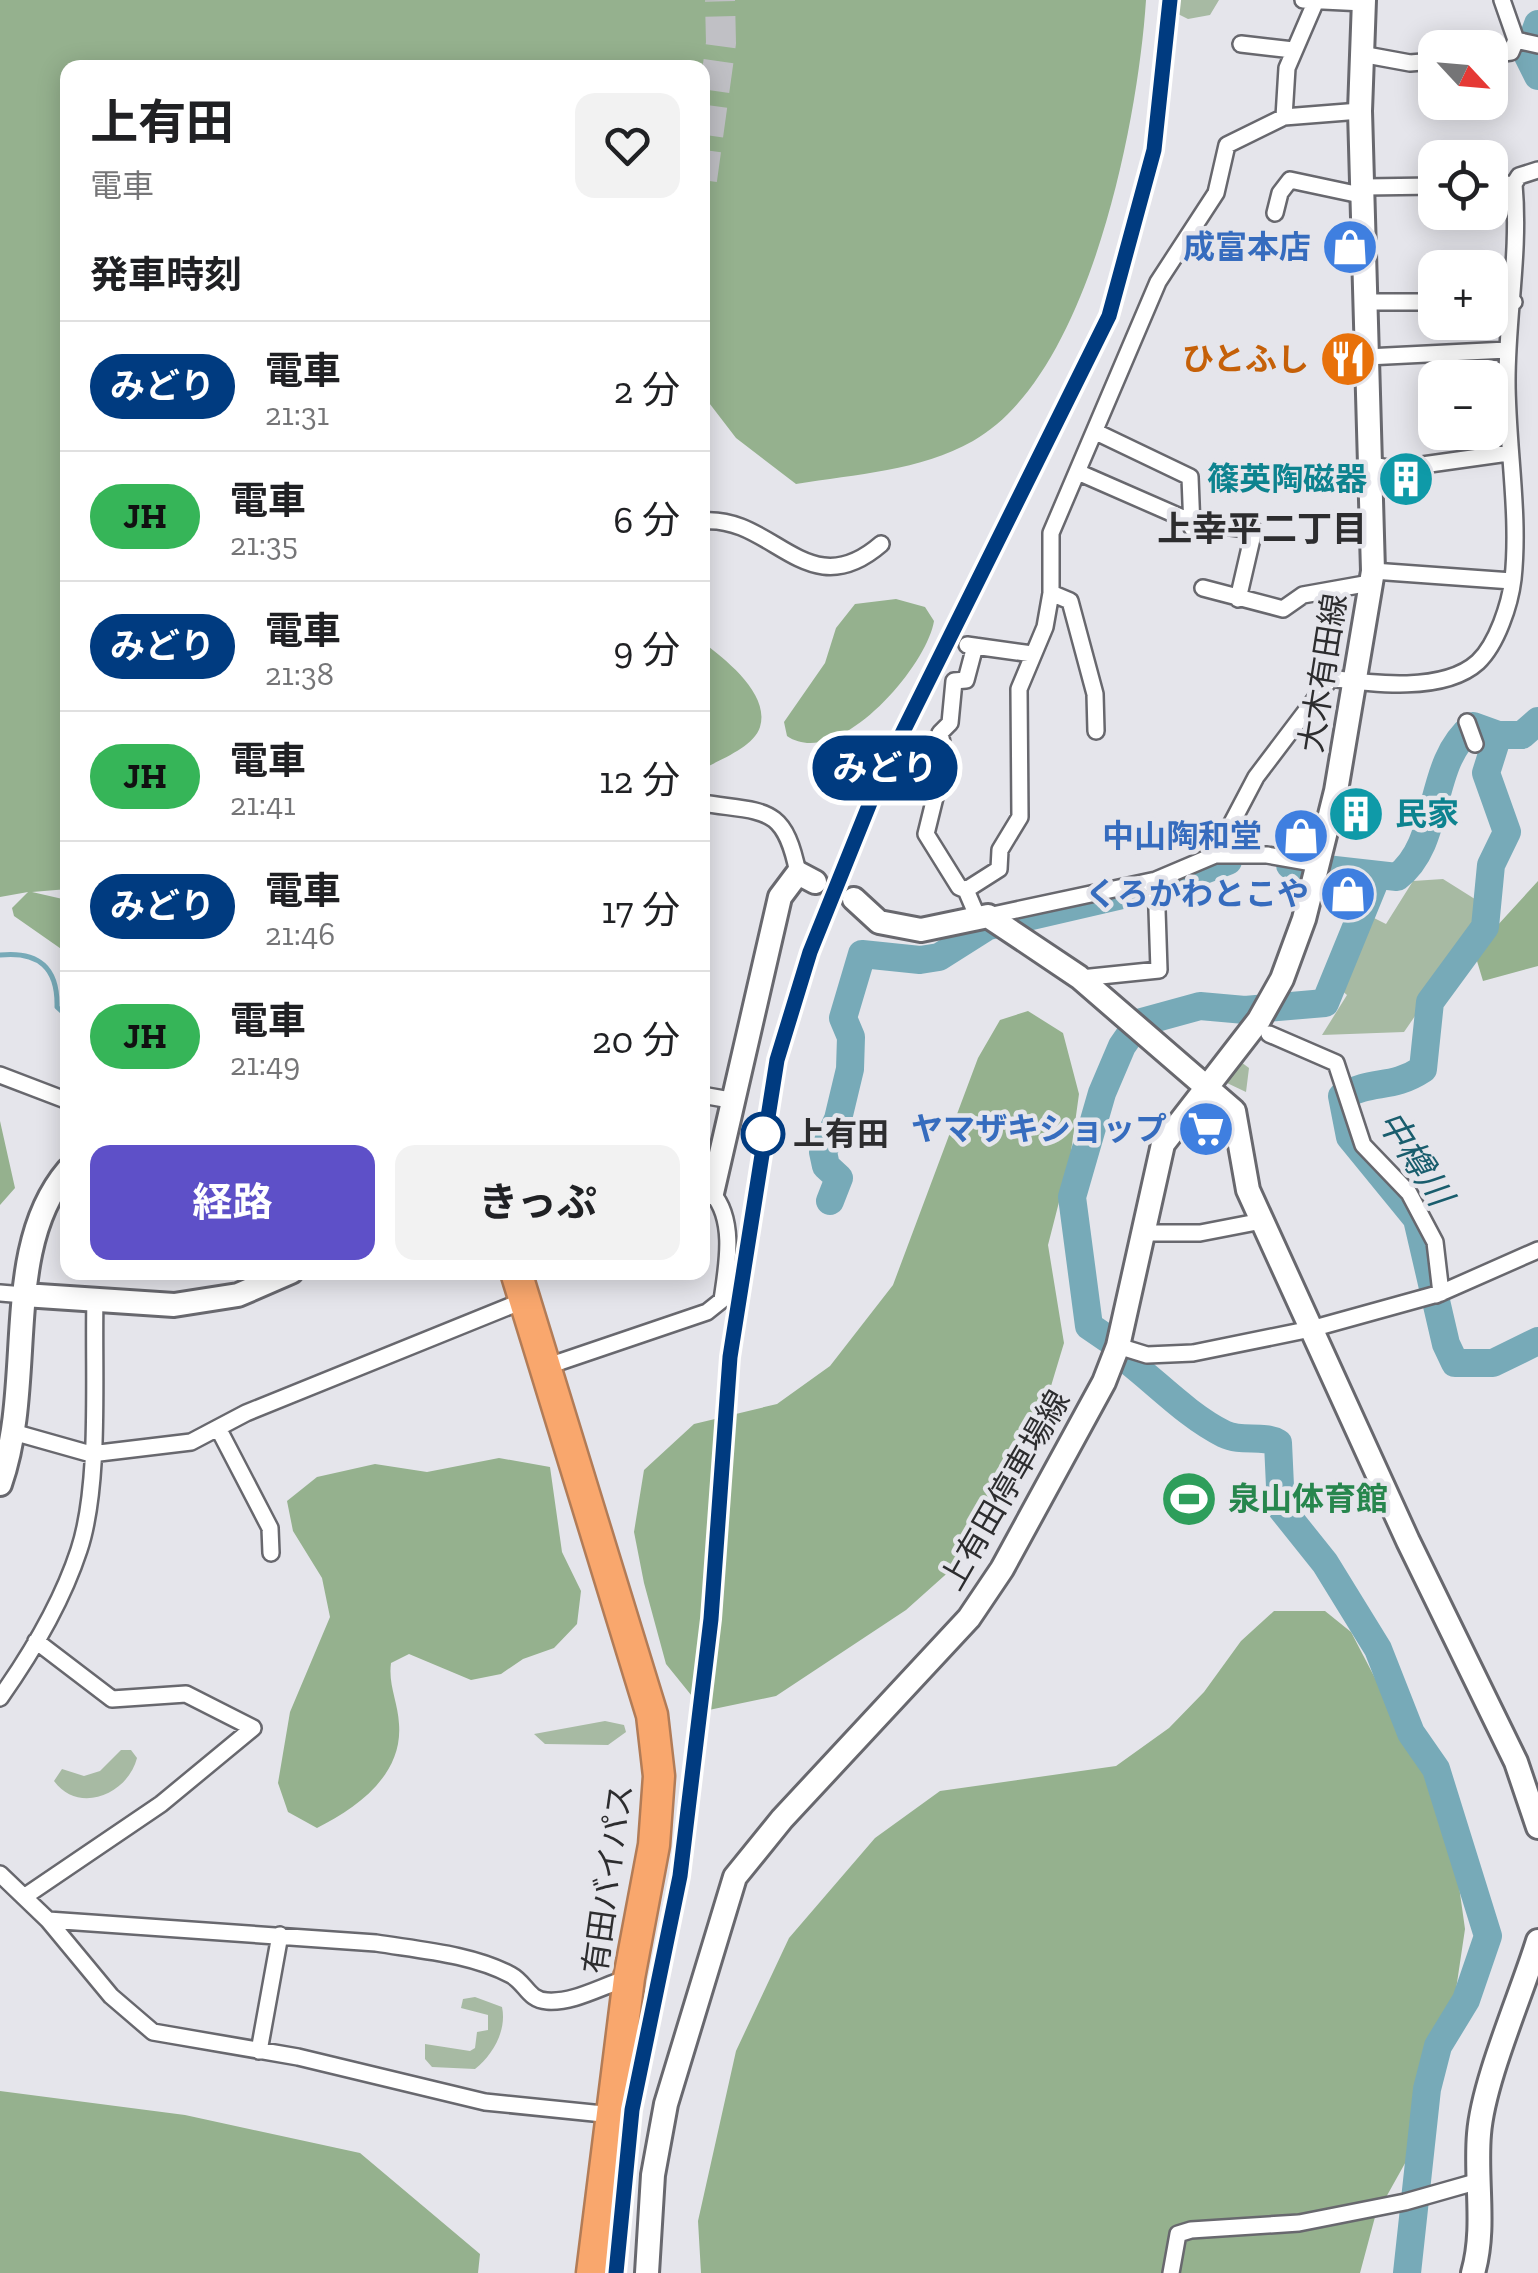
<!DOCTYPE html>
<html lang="ja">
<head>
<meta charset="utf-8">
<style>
	:root { --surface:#fff; --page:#f2f2f2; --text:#202124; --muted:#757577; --line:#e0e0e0; --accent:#5e50c8 }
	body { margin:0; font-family:"Zilla Slab","Noto Sans JP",serif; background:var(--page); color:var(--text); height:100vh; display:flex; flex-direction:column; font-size:38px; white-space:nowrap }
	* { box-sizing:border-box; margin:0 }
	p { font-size:32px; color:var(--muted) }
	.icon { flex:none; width:55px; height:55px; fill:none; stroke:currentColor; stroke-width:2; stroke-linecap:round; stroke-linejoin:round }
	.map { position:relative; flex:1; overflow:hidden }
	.details { position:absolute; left:60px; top:60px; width:650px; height:1220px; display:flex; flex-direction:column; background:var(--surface); border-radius:20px; box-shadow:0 5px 25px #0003 }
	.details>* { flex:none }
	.badge { padding:0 20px; border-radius:32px; font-size:35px; line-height:65px }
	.needle { width:65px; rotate:116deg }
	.buttons { position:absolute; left:1418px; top:30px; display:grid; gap:20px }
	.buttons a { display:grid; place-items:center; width:90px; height:90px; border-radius:20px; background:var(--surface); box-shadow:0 5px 25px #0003; font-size:50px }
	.map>.badge { position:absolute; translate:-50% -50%; box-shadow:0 0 0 5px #fff }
	h2 { padding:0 30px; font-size:38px; line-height:90px }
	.round { display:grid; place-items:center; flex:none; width:105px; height:105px; border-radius:20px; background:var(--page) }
	.headline { display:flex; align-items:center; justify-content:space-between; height:170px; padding:0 30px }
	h1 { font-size:48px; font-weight:700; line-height:75px }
	.primary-button { display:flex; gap:20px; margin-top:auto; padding:20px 30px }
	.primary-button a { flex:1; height:115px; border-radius:20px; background:var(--accent); color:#fff; font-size:40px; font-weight:700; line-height:115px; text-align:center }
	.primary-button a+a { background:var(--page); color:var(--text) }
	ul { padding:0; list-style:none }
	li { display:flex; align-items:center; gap:30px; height:130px; padding:0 30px; border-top:2px solid var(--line) }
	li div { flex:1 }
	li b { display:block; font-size:38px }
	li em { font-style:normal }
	li .badge { min-width:110px; font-weight:700; text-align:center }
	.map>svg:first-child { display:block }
	.green { fill:#a7baa3 }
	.forest { fill:#95b18e }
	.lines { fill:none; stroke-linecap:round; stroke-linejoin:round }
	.stream { stroke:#77aab8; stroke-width:5 }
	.river { stroke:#77aab8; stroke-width:28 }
	.secondary-tunnel { stroke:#c0c0c5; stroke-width:22; stroke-dasharray:22 11; stroke-linecap:butt }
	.highway-tunnel { stroke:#c0c0c5; stroke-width:30; stroke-dasharray:30 15; stroke-linecap:butt }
	.street-casing { stroke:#68686e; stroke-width:20 }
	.secondary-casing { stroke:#68686e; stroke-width:28 }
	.highway-casing { stroke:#b27c57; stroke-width:35 }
	.street { stroke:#fff; stroke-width:15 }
	.secondary { stroke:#fff; stroke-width:22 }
	.highway { stroke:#f9a76d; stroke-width:30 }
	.rail-casing { stroke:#818185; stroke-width:9 }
	.rail { stroke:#e5e5eb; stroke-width:5; stroke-dasharray:15; stroke-linecap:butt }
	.line-casing { stroke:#fff; stroke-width:22 }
	.line { stroke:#003b80; stroke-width:15 }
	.stop-dot { fill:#fff; stroke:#003b80; stroke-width:5 }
	.labels { text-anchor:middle; stroke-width:9; stroke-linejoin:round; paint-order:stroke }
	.shop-label { font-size:32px; font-weight:bold; fill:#366cbe; stroke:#e5e5eb; text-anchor:end }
	.food-label { font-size:32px; font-weight:bold; fill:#c56008; stroke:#e5e5eb; text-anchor:end }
	.culture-label { font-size:32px; font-weight:bold; fill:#0d838f; stroke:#e5e5eb; text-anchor:end }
	.street-label { font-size:32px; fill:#2d2d2f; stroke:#e5e5eb }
	.stop-label { font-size:32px; font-weight:bold; fill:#2d2d2f; stroke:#e5e5eb; text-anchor:start }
	.leisure-label { font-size:32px; font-weight:bold; fill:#27864d; stroke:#e5e5eb; text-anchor:start }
	.neighbourhood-label { font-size:35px; font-weight:bold; fill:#2d2d2f; stroke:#e5e5eb }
	.water-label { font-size:35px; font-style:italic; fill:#195d6d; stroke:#e5e5eb }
</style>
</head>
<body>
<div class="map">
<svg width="1538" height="2273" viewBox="0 0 1538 2273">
	<rect width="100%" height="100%" fill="#e5e5eb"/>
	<!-- green -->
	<path class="green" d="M1178,0H1219L1210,15L1188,19L1178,14Z
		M1443,879L1478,901L1477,926L1404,1032L1322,1035L1347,995L1340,989L1374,918L1386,924L1413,881Z
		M1241,1062L1249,1068L1246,1092L1227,1083Z
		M605,1721L624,1725L626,1732L608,1745L545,1744L534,1734Z
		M121,1750H131L137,1758C128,1794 79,1815 54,1781L62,1769L84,1776L100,1771Z
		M475,1997L502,2007C507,2030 493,2055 475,2069L432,2067L425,2059V2044L470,2051L475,2048L477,2032L488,2030V2015L461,2008L463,1999Z"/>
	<!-- forest -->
	<path class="forest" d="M0,0H1146C1138,123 1089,376 973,441C920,471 856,474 796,484L736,438L703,395L702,68H68V889L32,892L67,900V953L14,916L12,908L28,892L0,897Z
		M896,599L925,607L934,621C927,666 838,771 787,736L784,722L825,663L836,628L855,604Z
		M702,629L705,644C726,660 770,694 760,727C754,747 719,760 703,769Z
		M1538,881V966L1483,981L1474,951Z
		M1028,1011L1063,1033L1079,1094L1070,1159L1048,1245L1064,1343L1048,1396L1022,1454L953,1568L906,1610L776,1696L704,1711L666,1664L644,1583L634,1532L644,1470L694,1424L777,1404L830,1366L893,1285L978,1058L1000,1020Z
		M0,1121L15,1188L0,1205Z
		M499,1458L550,1467L562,1552L581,1591L577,1624L554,1648L523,1659L501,1674L471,1680L409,1654L391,1663C388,1685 398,1702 399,1724C403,1775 357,1808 317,1828L288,1812L278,1783L290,1712L330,1617L322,1578L293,1531L287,1501L317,1477L375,1464L427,1472Z
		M1274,1611H1325L1351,1632L1450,1822L1465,1929L1451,2023L1423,2131L1375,2217L1360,2273H701L698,2221L736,2051L789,1938L875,1838L940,1791L1116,1766L1169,1728L1204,1692L1241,1641Z
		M0,2091L185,2115L360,2153L480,2254L478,2273H0Z"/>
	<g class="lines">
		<!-- stream -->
		<path class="stream" d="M0,955C39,951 58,968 57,1007L68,1017"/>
		<!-- river -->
		<path class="river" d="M1538,24L1527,54L1538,76
			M1498,735L1486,773L1507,832L1491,865L1485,927L1430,1002L1423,1069C1391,1090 1374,1079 1342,1096L1350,1137L1417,1219L1446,1344L1455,1363H1493L1538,1341
			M1290,865L1397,877C1443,842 1426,764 1473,726L1498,735H1522L1538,721
			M830,1201L839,1178L826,1166L823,1152L838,1119L850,1069L851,1037L843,1018L862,954L920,960L939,957L988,926L1165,885L1228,861
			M1108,1339L1089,1326L1072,1197L1102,1093L1122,1046L1138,1023L1200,1006L1245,1010L1325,1003L1377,876
			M1127,1360C1158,1384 1188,1416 1224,1434C1242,1443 1262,1434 1278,1443L1281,1508L1325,1563L1378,1649L1411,1733L1436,1769L1488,1936L1466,2000L1438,2046L1427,2089L1407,2273"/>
		<!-- secondary-tunnel -->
		<path class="secondary-tunnel" d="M815,882L854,899"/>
		<!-- highway-tunnel -->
		<path class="highway-tunnel" d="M702,180L721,43L720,0"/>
		<!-- street casing -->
		<g class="street-casing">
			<path id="street" d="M1303,0L1364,3
				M1315,3L1287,68L1284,117L1360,111
				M1516,40L1538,45
				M1241,44L1293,50
				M1361,54L1410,63L1435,61
				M1490,55L1511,52L1516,40L1502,0
				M1490,185L1514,184
				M1365,187L1435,186
				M1275,213L1280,193L1290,180L1365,196
				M1367,302H1435
				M1490,302H1514
				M1367,357L1507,350
				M1096,432L1190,477L1192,528
				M1372,465L1394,469L1508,453
				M1080,473L1192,522L1254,530L1238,599
				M702,521C773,514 807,608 881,544
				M1373,571L1512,581
				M1203,588L1283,609L1303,595L1370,583
				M1051,593L1070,601L1095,694L1096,731
				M967,645L1032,654
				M1467,722L1475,744
				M702,803C765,813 784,804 798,873
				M1215,855L1256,777L1331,678C1372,684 1444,693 1478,662C1497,644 1510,604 1513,579C1520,514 1507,446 1507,381C1507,313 1520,254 1514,184L1519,176L1538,170
				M966,890L959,887L926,834L945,757L940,733L950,723L954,681L966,680L975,646
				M988,916L1156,880L1215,855H1267L1318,864
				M978,918L966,890L999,869L1000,850L1020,817L1019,689L1045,627L1051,593V533L1158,282L1216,193L1227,145L1284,117
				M1081,978L1159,970L1156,880
				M0,1075L68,1101
				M702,1095L730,1100
				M1142,1233H1200L1262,1221
				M0,1293L24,1295
				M1436,1295L1538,1250
				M1118,1346L1147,1355L1193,1353L1311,1329L1441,1293L1435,1242L1409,1193L1363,1145L1336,1063L1269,1034
				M545,1367L707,1312L722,1300C727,1266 736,1220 712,1193
				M218,1428L270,1528L271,1553
				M13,1432L91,1454L191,1442L246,1413L525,1300
				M0,1698C31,1654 62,1602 79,1550C101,1484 93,1371 95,1299
				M0,1874L48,1920L111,1996L153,2032L298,2057L485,2102L613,2115
				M24,1897L161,1804L253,1728L186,1694L112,1699L36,1641
				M48,1920L376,1943C419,1950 472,1954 511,1975C526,1983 528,2000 547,2001C575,2003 603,1985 629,1978
				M259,2051L280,1935
				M1171,2273L1178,2234L1191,2230L1299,2223L1405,2202L1479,2181"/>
		</g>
		<!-- secondary casing -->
		<g class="secondary-casing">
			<path id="secondary" d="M854,899L879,922L921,930L988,916L1079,977L1234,1111L1248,1190L1408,1541L1516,1762L1538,1827
				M712,1193L780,897L798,873L815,882
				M24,1295L174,1305L238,1295L291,1272
				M0,1484C36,1382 0,1250 68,1170
				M647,2273L653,2175L666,2104L735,1877L782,1819L969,1618L1002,1569L1104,1382L1118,1346L1163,1144L1259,1020L1282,979L1304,919L1336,791L1373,571L1360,111L1364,0
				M1473,2273C1486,2228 1475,2180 1479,2134C1483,2081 1521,1996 1538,1941"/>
		</g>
		<!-- highway casing -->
		<g class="highway-casing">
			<path id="highway" d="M516,1272L652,1715L659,1776L654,1845L629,1978L592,2273"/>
		</g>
		<!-- street -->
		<use href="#street" class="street"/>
		<!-- secondary -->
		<use href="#secondary" class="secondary"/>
		<!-- highway -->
		<use href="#highway" class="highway"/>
		<!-- rail casing -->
		<g class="rail-casing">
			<path id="rail" d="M723,1437L730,1357L761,1145L788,1019L810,951L880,778L1109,315L1155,150L1170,0
				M616,2273C626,2097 674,1927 696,1752"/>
		</g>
		<!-- rail -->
		<use href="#rail" class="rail"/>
	</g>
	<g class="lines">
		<!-- line casing -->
		<g class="line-casing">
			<path id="line" d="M616,2273L632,2110L680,1876L711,1619L730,1357L777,1060L810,952L880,778L1109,316L1154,150L1170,0"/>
		</g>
		<!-- line -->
		<use href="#line" class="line"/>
	</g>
	<!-- icons -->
	<defs>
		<g id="shop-disc" transform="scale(2.875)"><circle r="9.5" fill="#3f7fe0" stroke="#e5e5eb"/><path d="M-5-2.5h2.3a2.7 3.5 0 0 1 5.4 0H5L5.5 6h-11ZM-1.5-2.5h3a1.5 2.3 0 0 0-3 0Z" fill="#fff"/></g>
		<g id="restaurant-disc" transform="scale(2.875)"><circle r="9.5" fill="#e8710a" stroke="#e5e5eb"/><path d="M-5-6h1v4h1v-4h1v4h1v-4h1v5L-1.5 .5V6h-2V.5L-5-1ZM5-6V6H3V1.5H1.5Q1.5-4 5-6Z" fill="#fff"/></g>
		<g id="building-disc" transform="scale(2.875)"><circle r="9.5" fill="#0f9aa8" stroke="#e5e5eb"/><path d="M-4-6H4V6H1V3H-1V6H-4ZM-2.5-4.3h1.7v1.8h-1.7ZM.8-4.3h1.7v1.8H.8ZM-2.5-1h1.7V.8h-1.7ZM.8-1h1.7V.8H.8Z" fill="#fff"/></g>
		<g id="supermarket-disc" transform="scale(2.875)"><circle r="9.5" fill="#3f7fe0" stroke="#e5e5eb"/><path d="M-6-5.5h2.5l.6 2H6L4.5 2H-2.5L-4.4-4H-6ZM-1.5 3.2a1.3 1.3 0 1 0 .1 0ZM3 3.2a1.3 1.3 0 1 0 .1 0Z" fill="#fff"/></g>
		<g id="stadium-disc" transform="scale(2.875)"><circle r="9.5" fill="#2e9e5b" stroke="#e5e5eb"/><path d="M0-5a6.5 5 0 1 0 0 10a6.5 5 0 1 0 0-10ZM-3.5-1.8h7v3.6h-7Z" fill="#fff"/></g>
	</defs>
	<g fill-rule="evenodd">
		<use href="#shop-disc" x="1350" y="247"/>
		<use href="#restaurant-disc" x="1348" y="359"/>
		<use href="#building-disc" x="1406" y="479"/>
		<use href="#building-disc" x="1356" y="814"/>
		<use href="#shop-disc" x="1301" y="836"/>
		<use href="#shop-disc" x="1348" y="894"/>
		<use href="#supermarket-disc" x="1206" y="1129"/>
		<use href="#stadium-disc" x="1189" y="1499"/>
	</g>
	<!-- markers -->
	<circle class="stop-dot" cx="763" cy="1134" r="20"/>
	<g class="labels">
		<!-- shop labels -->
		<g class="shop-label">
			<text x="1311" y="258">成富本店</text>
			<text x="1262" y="847">中山陶和堂</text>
			<text x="1309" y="905">くろかわとこや</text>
			<text x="1167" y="1140">ヤマザキショップ</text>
		</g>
		<!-- food labels -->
		<g class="food-label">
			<text x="1309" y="370">ひとふし</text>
		</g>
		<!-- culture labels -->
		<g class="culture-label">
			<text x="1367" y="490">篠英陶磁器</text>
			<text x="1395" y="825" text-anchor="start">民家</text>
		</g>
		<!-- street labels -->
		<g class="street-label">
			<text transform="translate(1323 673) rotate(-81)" y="11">大木有田線</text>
			<text transform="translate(1005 1490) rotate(-60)" y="11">上有田停車場線</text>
			<text transform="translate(608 1879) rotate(-82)" y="11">有田バイパス</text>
		</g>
		<!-- stop labels -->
		<g class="stop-label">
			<text x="793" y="1145">上有田</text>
		</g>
		<!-- leisure labels -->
		<g class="leisure-label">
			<text x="1228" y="1510">泉山体育館</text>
		</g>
		<!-- neighbourhood labels -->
		<g class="neighbourhood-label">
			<text x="1262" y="541">上幸平二丁目</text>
		</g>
		<!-- water labels -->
		<g class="water-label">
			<text transform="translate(1415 1158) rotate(57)" y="12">中樽川</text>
		</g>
	</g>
</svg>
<div class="buttons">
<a><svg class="needle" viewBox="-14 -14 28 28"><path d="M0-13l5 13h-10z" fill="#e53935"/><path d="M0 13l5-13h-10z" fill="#757577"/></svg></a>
<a><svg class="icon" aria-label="locate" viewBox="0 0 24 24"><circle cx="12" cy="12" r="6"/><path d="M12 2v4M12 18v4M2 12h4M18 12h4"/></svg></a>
<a>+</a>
<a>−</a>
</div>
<b class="badge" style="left:885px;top:768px;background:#003b80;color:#fff">みどり</b>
<section class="details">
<div class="headline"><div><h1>上有田</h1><p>電車</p></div><a class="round"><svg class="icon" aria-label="heart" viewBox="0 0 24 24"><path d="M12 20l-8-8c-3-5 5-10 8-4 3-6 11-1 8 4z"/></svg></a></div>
<h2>発車時刻</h2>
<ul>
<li><span class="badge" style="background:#003b80;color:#fff">みどり</span><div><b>電車</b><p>21:31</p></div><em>2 分</em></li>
<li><span class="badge" style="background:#36b558;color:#111">JH</span><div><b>電車</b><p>21:35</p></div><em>6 分</em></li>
<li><span class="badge" style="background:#003b80;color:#fff">みどり</span><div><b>電車</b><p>21:38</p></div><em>9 分</em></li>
<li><span class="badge" style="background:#36b558;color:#111">JH</span><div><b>電車</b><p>21:41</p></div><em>12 分</em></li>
<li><span class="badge" style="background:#003b80;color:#fff">みどり</span><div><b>電車</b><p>21:46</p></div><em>17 分</em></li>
<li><span class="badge" style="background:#36b558;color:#111">JH</span><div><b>電車</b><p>21:49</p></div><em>20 分</em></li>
</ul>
<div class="primary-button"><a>経路</a><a>きっぷ</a></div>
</section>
</div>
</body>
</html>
